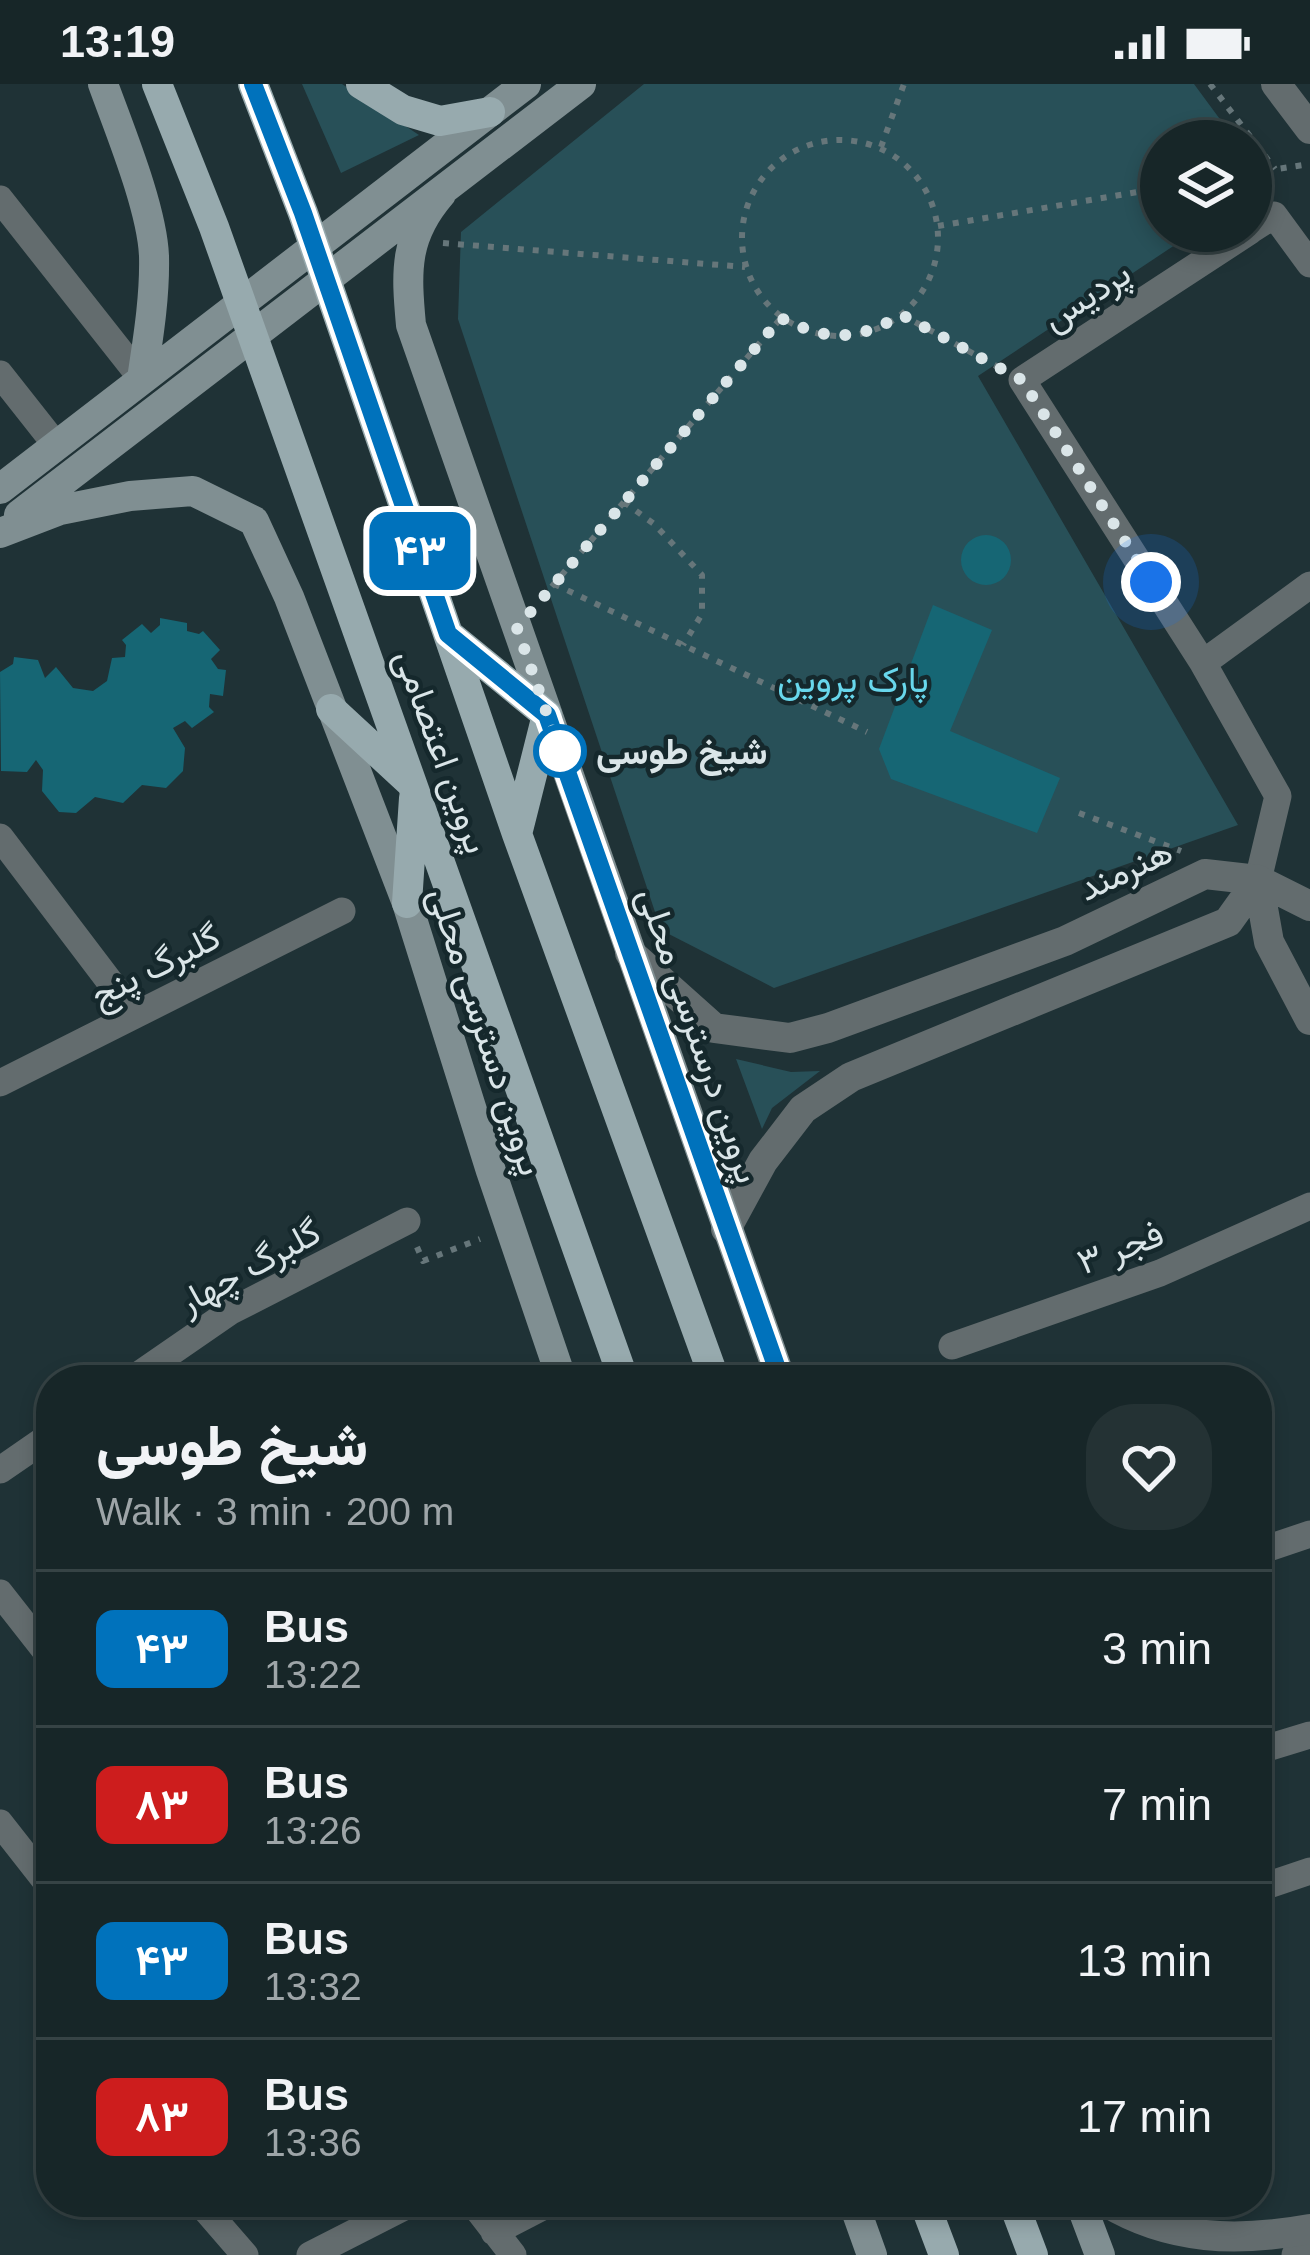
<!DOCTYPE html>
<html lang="en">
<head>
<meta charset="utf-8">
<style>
	:root { --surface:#172628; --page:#243234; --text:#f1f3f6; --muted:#9ea5a8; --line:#364345 }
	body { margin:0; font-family:Helvetica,Vazirmatn,sans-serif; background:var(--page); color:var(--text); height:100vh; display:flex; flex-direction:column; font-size:45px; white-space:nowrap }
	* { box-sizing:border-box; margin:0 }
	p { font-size:39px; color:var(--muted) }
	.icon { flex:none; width:66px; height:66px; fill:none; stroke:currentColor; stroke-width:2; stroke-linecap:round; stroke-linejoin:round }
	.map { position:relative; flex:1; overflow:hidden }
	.drawer { position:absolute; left:36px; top:1281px; width:1236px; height:852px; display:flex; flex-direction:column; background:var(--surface); border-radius:48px; box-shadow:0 6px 18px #0003,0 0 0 3px var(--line) }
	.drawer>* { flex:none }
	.badge { padding:0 24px; border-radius:18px; font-size:42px; line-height:78px }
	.fabs { position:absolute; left:1140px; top:36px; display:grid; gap:24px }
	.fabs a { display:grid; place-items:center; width:132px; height:132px; border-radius:50%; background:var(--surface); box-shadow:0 6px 18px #0003,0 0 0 3px var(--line); font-size:60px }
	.you { position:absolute; width:60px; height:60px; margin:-30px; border:9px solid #fff; border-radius:50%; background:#1a73e8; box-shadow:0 0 0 18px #1a73e833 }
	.map>.badge { position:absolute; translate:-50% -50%; box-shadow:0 0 0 6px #fff }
	.round { display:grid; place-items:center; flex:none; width:126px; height:126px; border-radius:48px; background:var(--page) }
	.head { display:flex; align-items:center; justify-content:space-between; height:204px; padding:0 60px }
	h1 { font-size:57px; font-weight:800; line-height:90px }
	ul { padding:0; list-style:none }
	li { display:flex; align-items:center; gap:36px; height:156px; padding:0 60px; border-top:3px solid var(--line) }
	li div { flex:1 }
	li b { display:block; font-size:45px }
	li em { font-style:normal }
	li .badge { min-width:132px; font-weight:700; text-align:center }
	.status { display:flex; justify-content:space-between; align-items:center; height:84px; padding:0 60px; background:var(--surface); direction:ltr }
	.status svg { height:33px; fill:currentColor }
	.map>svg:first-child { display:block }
	.green { fill:#285058 }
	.building { fill:#166674 }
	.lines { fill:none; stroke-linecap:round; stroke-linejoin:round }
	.path { stroke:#66767a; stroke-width:6; stroke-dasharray:6 9; stroke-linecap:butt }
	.minor { stroke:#636c6e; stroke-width:27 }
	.tertiary { stroke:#636c6e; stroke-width:30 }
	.secondary { stroke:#808f92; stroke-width:30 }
	.primary { stroke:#97aaae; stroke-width:30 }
	.line-casing { stroke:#fff; stroke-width:27 }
	.line { stroke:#0072bc; stroke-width:18 }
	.walk { stroke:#dae5e8; stroke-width:12; stroke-dasharray:0 21.6 }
	.stop-dot { fill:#fff; stroke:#0072bc; stroke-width:6 }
	.labels { text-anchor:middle; stroke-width:9; stroke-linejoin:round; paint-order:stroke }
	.street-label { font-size:36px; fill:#dae5e8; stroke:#15282c }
	.park-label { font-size:36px; fill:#68d7ec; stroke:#15282c }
	.stop-label { font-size:36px; font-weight:bold; fill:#dae5e8; stroke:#15282c; text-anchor:start }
</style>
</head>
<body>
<div class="status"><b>13:19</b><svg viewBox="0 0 49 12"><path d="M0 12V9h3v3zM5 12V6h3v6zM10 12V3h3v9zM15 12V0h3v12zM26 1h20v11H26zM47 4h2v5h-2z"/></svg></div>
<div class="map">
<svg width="1310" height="2171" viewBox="0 0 1310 2171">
	<rect width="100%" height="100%" fill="#1f3236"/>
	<!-- green -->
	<path class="green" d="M302,0H342L419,51L341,89Z
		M644,0H1194L1236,57H1161V147H1196L978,292L1238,741L774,904L661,846L458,235L461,148Z
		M736,975L791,988L820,987L772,1024L762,1045Z"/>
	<!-- building -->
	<path class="building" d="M961 476a25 25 0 1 1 50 0a25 25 0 1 1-50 0Z
		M933,521L992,546L950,647L1060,694L1037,749L891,695L879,665Z
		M160,534L187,539V547L199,550L203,547L220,566L211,575L218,585L226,586L223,612L210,610L209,623L214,628L192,644L185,637L173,644L185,664L183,687L166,704L142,701L123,719L95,713L76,729L59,728L42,707L43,686L36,676L27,688L1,687L0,588L13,580L14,573L38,576L45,594L56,583L73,604L93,607L107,597L112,574L125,573L126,561L122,556L142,540L151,549L160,541Z"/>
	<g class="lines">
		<!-- path -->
		<path class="path" d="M1210,0L1275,85
			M742 154a98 98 0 1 1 196 0a98 98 0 1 1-196 0Z
			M881,63L904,0
			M1251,89L1310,80
			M938,142L1161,104
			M443,159L745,183
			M902,231L998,283
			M624,418L654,440L702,491V530L683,561
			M554,500L867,648
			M542,514L781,234
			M1079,729L1181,767
			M417,1163L423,1177L480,1155"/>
		<!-- minor -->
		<path class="minor" d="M0,115L142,295
			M1251,146L1274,131L1310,180
			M1250,147L1022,296L1203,579L1278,712L1258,796
			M0,290L56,361
			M1203,579L1310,501
			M0,753L135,931
			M0,999L342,827
			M952,1262L1160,1189L1310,1122
			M131,1296L231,1227L407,1137
			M0,1386L51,1351
			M1257,1468L1310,1450
			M0,1509L51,1574
			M1257,1667L1310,1651
			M0,1739L51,1804
			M1257,1805L1310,1787
			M199,2118L245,2171
			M472,2118L513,2171
			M494,2148L552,2118
			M310,2171L414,2118
			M1295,2171L1304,2162"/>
		<!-- tertiary -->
		<path class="tertiary" d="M1276,0L1310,45
			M1258,796L1269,858L1310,936
			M630,869L714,944L790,954L828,944L1065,857L1205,790L1258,796L1310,822
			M726,1145L763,1077L803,1025L851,993L1228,838L1258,796
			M1106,2118C1170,2157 1238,2158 1310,2145"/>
		<!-- secondary -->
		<path class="secondary" d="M103,0C120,47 152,124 154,172C155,213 148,255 142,295
			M441,110C404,153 406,187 411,241L781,1296
			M0,405L526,0
			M19,431L581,0
			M0,449L60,426L130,412L193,407L254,437L289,513L407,819L491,1087L562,1296
			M853,2118L872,2171
			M1080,2118L1100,2171"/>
		<!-- primary -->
		<path class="primary" d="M157,0L214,143L624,1296
			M253,0L303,129L517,750L715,1296
			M361,0L403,26L440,37L490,28
			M448,550L547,631L517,750
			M331,625L410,698
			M407,819L414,714
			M924,2118L944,2171
			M1013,2118L1033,2171"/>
	</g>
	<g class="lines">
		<!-- line casing -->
		<g class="line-casing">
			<path id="line" d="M253,0L303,129L448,550L547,631L781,1296"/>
		</g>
		<!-- line -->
		<use href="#line" class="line"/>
		<!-- walk -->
		<path class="walk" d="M560,667L517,544L781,234C829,258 855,257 902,231L1022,296L1151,498"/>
	</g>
	<!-- markers -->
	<circle class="stop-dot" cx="560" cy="667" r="24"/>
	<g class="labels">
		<!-- street labels -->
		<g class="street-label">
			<text transform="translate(1086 211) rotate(-33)" y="13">پردیس</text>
			<text transform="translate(443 667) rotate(70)" y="13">پروین اعتصامی</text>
			<text transform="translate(1125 785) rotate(-25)" y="13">هنرمند</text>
			<text transform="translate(155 881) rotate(-27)" y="13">گلبرگ پنج</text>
			<text transform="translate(487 947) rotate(72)" y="13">پروین دسترسی محلی</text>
			<text transform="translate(700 951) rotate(71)" y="13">پروین درسترسی محلی</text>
			<text transform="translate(1120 1163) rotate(-21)" y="13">فجر ۳</text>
			<text transform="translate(249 1182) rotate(-29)" y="13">گلبرگ چهار</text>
		</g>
		<!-- park labels -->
		<g class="park-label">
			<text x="853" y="608">پارک پروین</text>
		</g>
		<!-- stop labels -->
		<g class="stop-label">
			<text x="596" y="680">شیخ طوسی</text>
		</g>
	</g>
</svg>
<div class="fabs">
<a><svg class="icon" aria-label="layers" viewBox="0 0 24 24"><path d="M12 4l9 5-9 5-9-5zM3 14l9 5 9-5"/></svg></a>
</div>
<div class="you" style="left:1151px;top:498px"></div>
<b class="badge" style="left:420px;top:467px;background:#0072bc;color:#fff">۴۳</b>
<section class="drawer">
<div class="head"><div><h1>شیخ طوسی</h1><p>Walk · 3 min · 200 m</p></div><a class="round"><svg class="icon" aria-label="heart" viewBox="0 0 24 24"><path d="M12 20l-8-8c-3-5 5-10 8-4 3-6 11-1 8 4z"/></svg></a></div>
<ul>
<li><span class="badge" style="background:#0072bc;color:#fff">۴۳</span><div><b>Bus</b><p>13:22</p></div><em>3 min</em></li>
<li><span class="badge" style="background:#cd1d1d;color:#fff">۸۳</span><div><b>Bus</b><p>13:26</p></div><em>7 min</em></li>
<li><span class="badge" style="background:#0072bc;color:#fff">۴۳</span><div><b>Bus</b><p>13:32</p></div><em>13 min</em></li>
<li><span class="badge" style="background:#cd1d1d;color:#fff">۸۳</span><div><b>Bus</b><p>13:36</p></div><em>17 min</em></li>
</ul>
</section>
</div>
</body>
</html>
